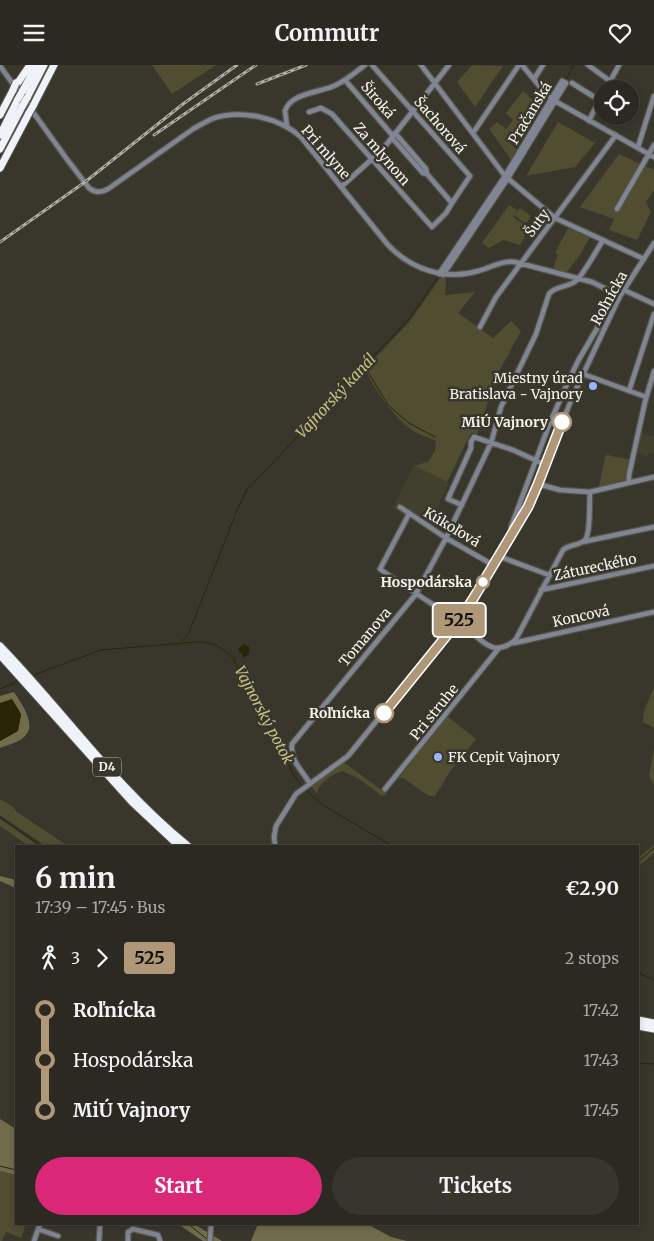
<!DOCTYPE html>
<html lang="en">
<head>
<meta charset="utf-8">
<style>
	:root { --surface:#2b2921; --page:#37352e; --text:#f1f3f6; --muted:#a6a6a5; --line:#47453f; --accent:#db2777 }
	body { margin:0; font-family:Merriweather,serif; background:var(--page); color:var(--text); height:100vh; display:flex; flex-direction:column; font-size:19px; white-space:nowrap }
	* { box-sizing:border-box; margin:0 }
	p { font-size:16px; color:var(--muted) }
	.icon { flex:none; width:28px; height:28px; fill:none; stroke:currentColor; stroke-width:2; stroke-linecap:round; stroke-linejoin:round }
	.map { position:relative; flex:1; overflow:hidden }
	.side { position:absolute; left:15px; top:780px; width:624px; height:380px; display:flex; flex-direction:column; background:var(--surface); border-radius:0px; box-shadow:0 2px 8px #0003,0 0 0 1px var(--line) }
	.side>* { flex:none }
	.badge { padding:0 10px; border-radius:4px; font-size:18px; line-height:32px }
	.fabs { position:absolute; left:594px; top:15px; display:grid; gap:10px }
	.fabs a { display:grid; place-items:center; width:45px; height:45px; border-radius:50%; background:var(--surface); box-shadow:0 2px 8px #0003,0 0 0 1px var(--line); font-size:25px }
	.map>.badge { position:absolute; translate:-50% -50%; box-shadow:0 0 0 2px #fff }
	.legs { display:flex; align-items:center; gap:8px; height:55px; padding:0 20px; font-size:16px }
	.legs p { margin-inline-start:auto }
	.overview { display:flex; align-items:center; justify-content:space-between; height:85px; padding:0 20px }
	h1 { font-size:28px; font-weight:700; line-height:38px }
	.primary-button { display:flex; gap:10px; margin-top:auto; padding:10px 20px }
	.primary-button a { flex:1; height:58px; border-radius:30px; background:var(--accent); color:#fff; font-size:20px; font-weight:700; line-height:58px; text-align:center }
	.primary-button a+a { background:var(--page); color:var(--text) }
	ul { padding:0 20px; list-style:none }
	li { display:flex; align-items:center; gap:18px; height:50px; font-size:19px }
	li i { display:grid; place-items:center; width:8px; height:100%; margin:0 6px; background:currentColor }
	li i::after { content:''; width:12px; height:12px; margin:-6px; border:4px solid; border-radius:50%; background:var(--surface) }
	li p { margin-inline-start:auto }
	li:first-child i { background:linear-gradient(#0000 50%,currentColor 0) }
	li:last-child i { background:linear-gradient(currentColor 50%,#0000 0) }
	header { display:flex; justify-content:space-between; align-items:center; height:65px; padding:0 20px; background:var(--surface); font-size:22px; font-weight:700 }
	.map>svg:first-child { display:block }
	.built { fill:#413f2d }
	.green { fill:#504d31 }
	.forest { fill:#716d4c }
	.water { fill:#2a2605 }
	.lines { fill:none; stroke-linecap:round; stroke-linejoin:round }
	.stream { stroke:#2a2605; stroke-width:1 }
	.minor-casing { stroke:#57554b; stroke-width:7 }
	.highway-casing { stroke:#57554b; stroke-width:9 }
	.minor { stroke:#808593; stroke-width:4.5 }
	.highway { stroke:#f0f2f9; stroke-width:7 }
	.rail-casing { stroke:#b0aea6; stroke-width:3 }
	.rail { stroke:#39372c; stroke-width:1; stroke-dasharray:4; stroke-linecap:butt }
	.highway-bridge-casing { stroke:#57554b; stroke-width:9; stroke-linecap:butt }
	.highway-bridge { stroke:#f0f2f9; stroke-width:7 }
	.line-1-casing { stroke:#fff; stroke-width:11 }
	.line-1 { stroke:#af9778; stroke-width:8 }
	.poi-dot { fill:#9cb4fd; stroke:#39372c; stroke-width:2 }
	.stop-1-dot { fill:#fff; stroke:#af9778; stroke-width:2.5 }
	.labels { text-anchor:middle; stroke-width:5; stroke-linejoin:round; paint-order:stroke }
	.shield { fill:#39372c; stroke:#bcbbb2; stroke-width:1 }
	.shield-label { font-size:12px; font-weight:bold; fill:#f4f3ec }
	.street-label { font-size:14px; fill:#f4f3ec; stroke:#39372c }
	.poi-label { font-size:14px; fill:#f4f3ec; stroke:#39372c; text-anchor:end }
	.stop-label { font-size:14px; font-weight:bold; fill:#f4f3ec; stroke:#39372c; text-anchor:end }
	.water-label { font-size:15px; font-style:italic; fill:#c8c085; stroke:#39372c }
</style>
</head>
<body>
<header><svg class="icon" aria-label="menu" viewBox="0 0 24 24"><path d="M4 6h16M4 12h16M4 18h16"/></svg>Commutr<svg class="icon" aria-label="heart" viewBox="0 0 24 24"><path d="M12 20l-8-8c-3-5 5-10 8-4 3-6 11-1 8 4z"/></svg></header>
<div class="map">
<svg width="654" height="1176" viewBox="0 0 654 1176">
	<rect width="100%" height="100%" fill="#39372c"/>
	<!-- built -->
	<path class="built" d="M641,368L654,371V389L650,388L645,393L643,390L637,389Z
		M414,401L449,418L429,460L411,449L404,450L392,443Z"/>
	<!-- green -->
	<path class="green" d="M152,0H216L172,29Z
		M472,0L503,1L475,42L457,17Z
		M523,26L535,37L510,78L518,86L512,96L489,64L497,57L506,64L513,55L506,48Z
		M558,57L595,78L575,102L526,111Z
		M619,89L654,105V125L646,137L651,147L637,175L609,165L614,154L580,142Z
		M509,140L517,145L513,152L530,163L520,180L503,175L489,183L482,178Z
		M520,143L531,151L526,159L514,150Z
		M568,163L590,172L580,190L567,207L553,204L558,189L555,188Z
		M441,212L446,213L445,230L475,227L458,248L493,273L511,256L521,266L497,310L477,369L471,368L447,417L414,401L428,397L435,386L436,376C428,372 417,369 410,364C389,346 377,328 365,304L410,256Z
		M607,390L631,395L625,417L599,422L605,392Z
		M654,622V663L643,657L644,646Z
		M447,651L476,674L451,705L435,731H429L403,713L399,714L395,718Z
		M654,684V720L649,711Z
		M342,696L387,729L382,731L358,713L342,706C332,709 318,719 317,729L310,719Z
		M0,734L12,741L17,747L68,781H46L0,750Z
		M0,754L39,781H29L0,761Z
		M654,780V788L638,802V793Z
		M0,1106L16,1110V1159H26L21,1173L6,1167L2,1176H0Z"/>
	<!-- forest -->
	<path class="forest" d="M14,627C21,638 37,659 25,671C20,677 7,680 0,683V676L18,666L21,649L12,635L0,638V631Z
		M0,811L16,815V823L0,816Z
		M0,1054L16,1064V1110L0,1106Z
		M178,1159H194L222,1176H203Z
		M258,1159H367L391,1172L407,1176H251Z"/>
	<!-- water -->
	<path class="water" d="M244,579L249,582V589L244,593L238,584Z
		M12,634L21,649L18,666L0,676V638Z"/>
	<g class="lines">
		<!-- stream -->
		<path class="stream" d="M565,16L574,0
			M365,302L388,340L409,358L435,372
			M235,450L246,426L410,253L438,212
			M182,576L188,570L234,453
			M31,611L101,585L195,577C210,576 222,582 233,593L294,710L303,722
			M0,624L18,616
			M305,725L323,740L392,781
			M0,752L41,781
			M638,797L654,783
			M638,908L654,915
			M638,998L654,999
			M0,1101L16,1105
			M188,1159L207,1174"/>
		<!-- minor casing -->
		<g class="minor-casing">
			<path id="minor" d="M372,0L470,111L452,138
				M421,0L505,111L555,153L644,194
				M522,0L546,29L555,36L654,92
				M588,0L610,16
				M0,1L66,93L89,123C95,128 101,128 108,124L193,64C200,60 207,56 214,53C242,44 280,53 301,72L388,180C411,204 445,216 478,206C490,203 502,195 515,197L592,217L620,231
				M534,14L543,0
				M345,15L393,71
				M572,18L599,35
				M606,24L619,0
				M309,47L321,43L332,49L432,162L446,148L452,138L427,109L423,108L392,73
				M589,56L602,29
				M287,61L285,46C291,27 321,28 336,20C347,15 356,7 365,0
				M395,68L426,104L427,109
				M473,68L519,0
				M638,82L654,31
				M341,122L383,84L449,0
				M617,144L654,80
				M439,209L505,111L562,16
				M443,210L508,113L566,18L562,16
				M624,225L654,239
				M480,262L496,232L616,70
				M583,309L646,332
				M629,326L654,249
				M629,417V410L645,337L654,306
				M538,419L560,425L590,427L654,412
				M462,440L448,434L471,383V377L474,372L513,385L546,400
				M400,442L446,473L493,500
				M409,449L380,504C407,523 434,540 461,558C471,565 480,578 492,582C499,585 511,580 516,574L563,485C569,479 579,481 585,475C591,468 589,437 590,427
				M511,467V462L549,360L568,317L578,296L599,260
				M582,477L654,462
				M498,491L549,510
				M541,525L654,501
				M514,578L654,547
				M310,719C302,704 290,697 292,679L416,529L446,473L491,378L501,342L536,269L549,229C556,220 569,223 577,215C584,208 597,185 603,175
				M385,724L499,583
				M275,781L274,772L276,761L296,729L348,691L468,543L528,443L538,419L572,333L609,254L620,231L654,178
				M38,1164L58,1171
				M34,1176L40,1159
				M99,1176L100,1159
				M128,1176V1167L133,1164L158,1170L160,1176
				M210,1176L211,1159"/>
		</g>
		<!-- highway casing -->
		<g class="highway-casing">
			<path id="highway" d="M17,19L30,0
				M22,27L37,0
				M27,33L44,0
				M33,41L54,0
				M0,50L13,25
				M0,70L18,34
				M0,84L23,40
				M0,103L29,48
				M0,581C64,647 116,723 188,781
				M0,590L132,737L179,781
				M638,955L654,958
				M638,961L654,964"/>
		</g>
		<!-- minor -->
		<use href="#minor" class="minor"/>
		<!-- highway -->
		<use href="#highway" class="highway"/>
		<!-- rail casing -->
		<g class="rail-casing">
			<path id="rail" d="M257,19L306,0
				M154,70L256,0
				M0,177L85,117L183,39L237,0"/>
		</g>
		<!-- rail -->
		<use href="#rail" class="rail"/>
		<!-- highway-bridge casing -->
		<g class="highway-bridge-casing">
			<path id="highway-bridge" d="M13,25L16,18
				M18,34L22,27
				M23,40L27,33
				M29,48L33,41"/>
		</g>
		<!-- highway-bridge -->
		<use href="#highway-bridge" class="highway-bridge"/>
	</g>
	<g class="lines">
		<!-- line-1 casing -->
		<g class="line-1-casing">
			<path id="line-1" d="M384,648L460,554L473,534L528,442L538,419L562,357"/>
		</g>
		<!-- line-1 -->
		<use href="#line-1" class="line-1"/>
	</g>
	<!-- markers -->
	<g class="poi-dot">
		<circle cx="593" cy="321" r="5"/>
		<circle cx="438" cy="692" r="5"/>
	</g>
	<g class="stop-1-dot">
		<circle cx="562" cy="357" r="9"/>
		<circle cx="483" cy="517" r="6"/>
		<circle cx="384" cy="648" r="9"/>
	</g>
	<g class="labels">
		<!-- shield labels -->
		<rect class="shield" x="93" y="692.5" width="28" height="19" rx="4"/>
		<g class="shield-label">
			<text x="107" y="706">D4</text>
		</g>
		<!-- street labels -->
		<g class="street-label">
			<text transform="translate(378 35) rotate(49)" y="5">Široká</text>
			<text transform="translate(530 48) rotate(-59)" y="5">Pračanská</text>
			<text transform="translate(440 60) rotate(49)" y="5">Šachorová</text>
			<text transform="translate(326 87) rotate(49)" y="5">Pri mlyne</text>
			<text transform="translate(382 89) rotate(49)" y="5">Za mlynom</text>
			<text transform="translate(537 158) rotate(-53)" y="5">Šuty</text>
			<text transform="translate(609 233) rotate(-61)" y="5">Roľnícka</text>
			<text transform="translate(452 462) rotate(31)" y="5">Kúkoľová</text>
			<text transform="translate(595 502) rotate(-12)" y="5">Zátureckého</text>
			<text transform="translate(581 551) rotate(-12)" y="5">Koncová</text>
			<text transform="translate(365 572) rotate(-50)" y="5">Tomanova</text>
			<text transform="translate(434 647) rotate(-51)" y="5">Pri struhe</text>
		</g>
		<!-- poi labels -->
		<g class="poi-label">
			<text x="583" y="318">Miestny úrad<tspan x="583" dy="16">Bratislava - Vajnory</tspan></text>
			<text x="448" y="697" text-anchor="start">FK Cepit Vajnory</text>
		</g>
		<!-- stop labels -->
		<g class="stop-label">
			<text x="548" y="362">MiÚ Vajnory</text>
			<text x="472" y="522">Hospodárska</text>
			<text x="370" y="653">Roľnícka</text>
		</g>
		<!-- water labels -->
		<g class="water-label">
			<text transform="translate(336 331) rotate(-47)" y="5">Vajnorský kanál</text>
			<text transform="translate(264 650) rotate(62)" y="5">Vajnorský potok</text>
		</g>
	</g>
</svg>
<div class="fabs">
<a><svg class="icon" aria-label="locate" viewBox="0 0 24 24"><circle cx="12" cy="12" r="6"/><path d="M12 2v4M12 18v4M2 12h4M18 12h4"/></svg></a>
</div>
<b class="badge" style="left:459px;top:555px;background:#af9778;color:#111">525</b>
<section class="side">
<div class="overview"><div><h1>6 min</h1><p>17:39 – 17:45 · Bus</p></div><b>€2.90</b></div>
<div class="legs"><svg class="icon" aria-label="walk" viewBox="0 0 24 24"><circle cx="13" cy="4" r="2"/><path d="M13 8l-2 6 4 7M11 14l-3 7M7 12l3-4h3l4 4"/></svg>3<svg class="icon" aria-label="forward" viewBox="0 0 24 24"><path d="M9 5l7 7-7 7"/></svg><b class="badge" style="background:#af9778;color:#111">525</b><p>2 stops</p></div>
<ul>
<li><i style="color:#af9778"></i><b>Roľnícka</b><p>17:42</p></li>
<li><i style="color:#af9778"></i><span>Hospodárska</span><p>17:43</p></li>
<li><i style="color:#af9778"></i><b>MiÚ Vajnory</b><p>17:45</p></li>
</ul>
<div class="primary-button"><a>Start</a><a>Tickets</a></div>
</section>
</div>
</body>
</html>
